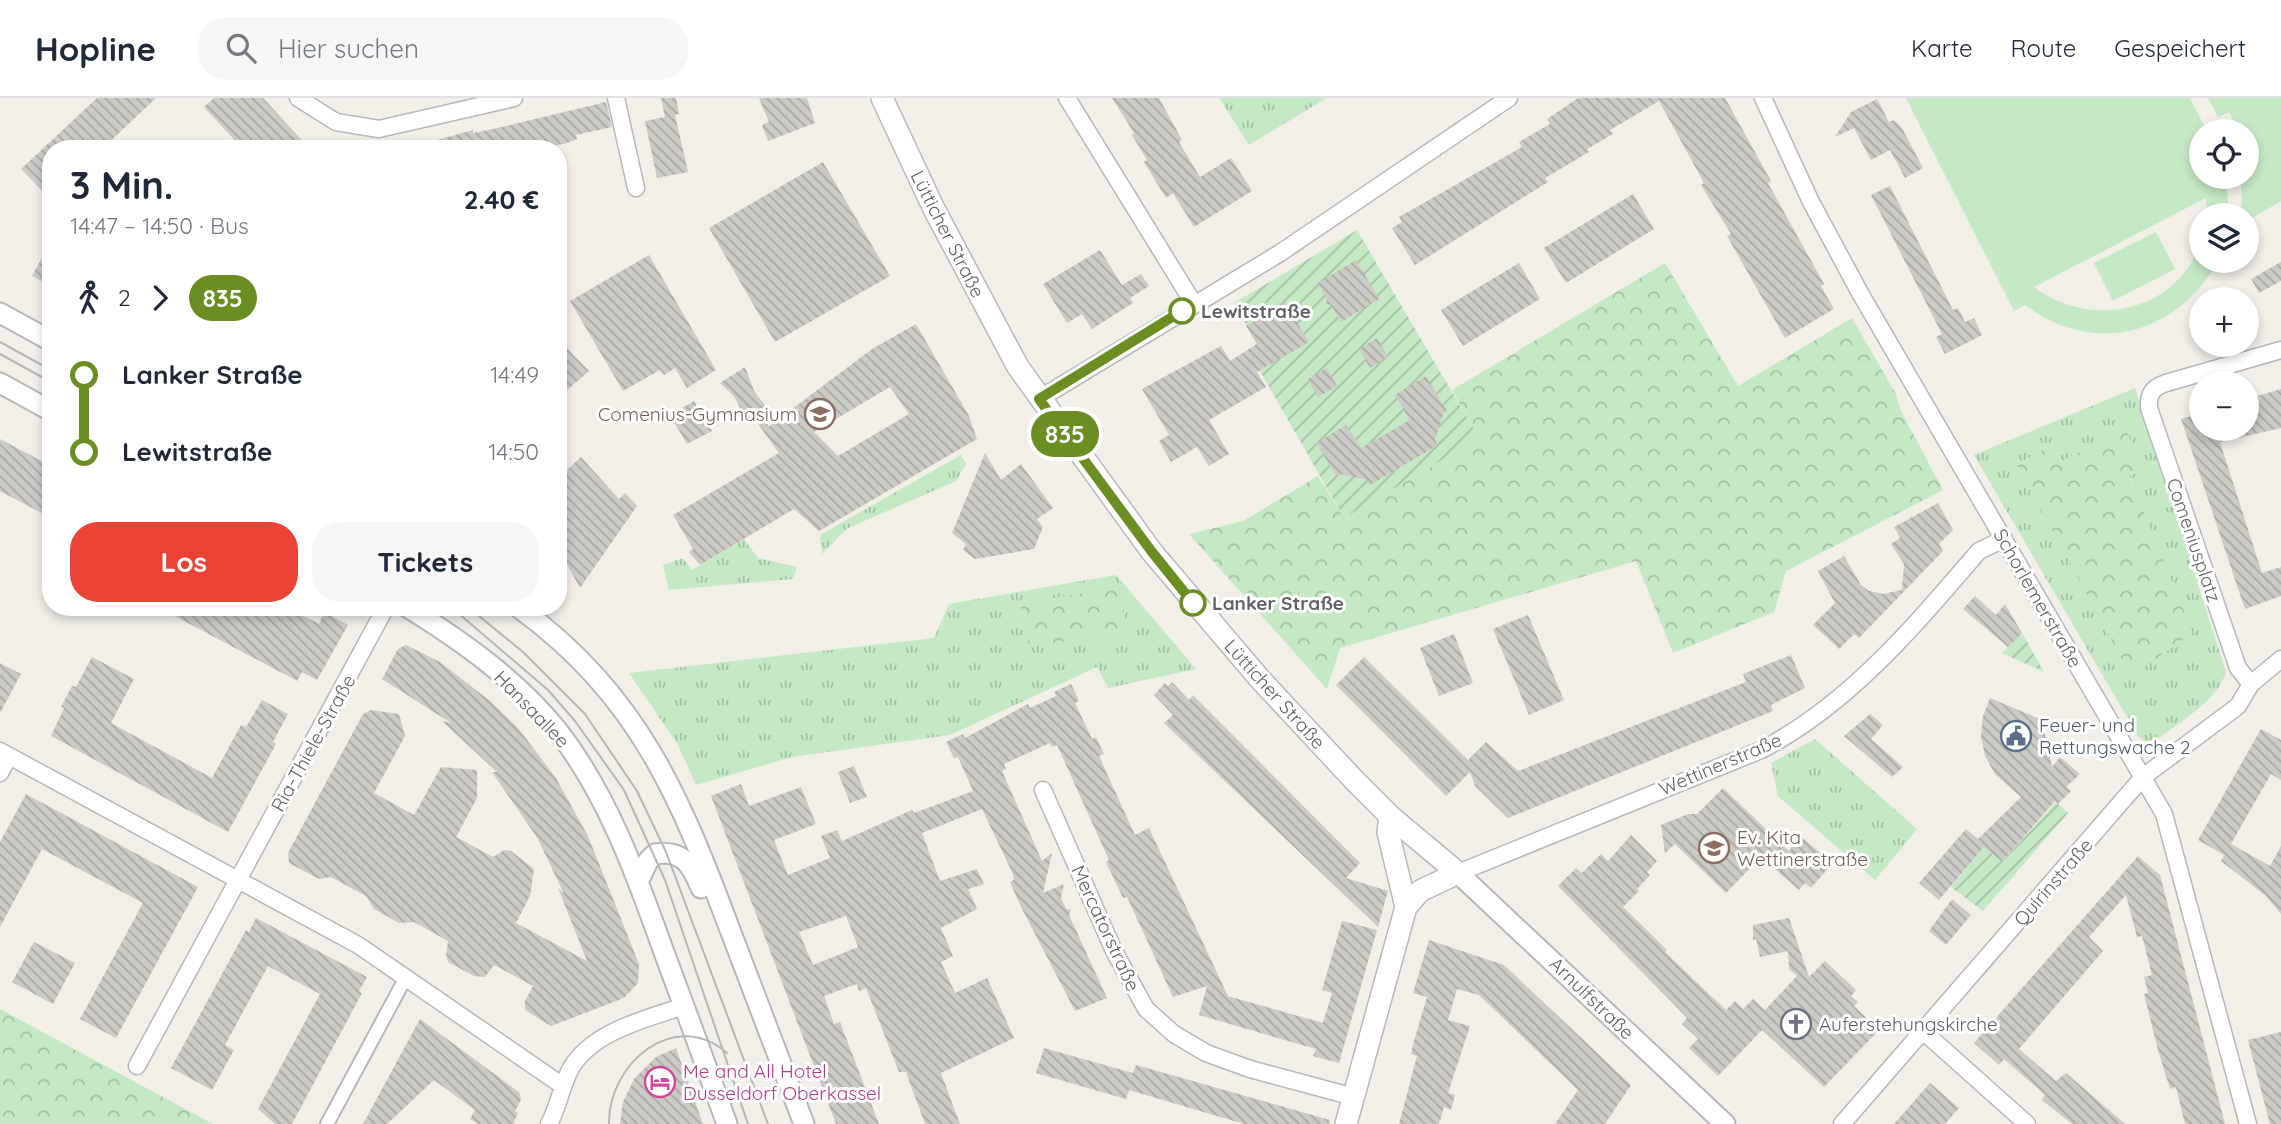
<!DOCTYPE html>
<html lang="de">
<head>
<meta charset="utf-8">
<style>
	:root { --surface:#fff; --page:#f6f6f7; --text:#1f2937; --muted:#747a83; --line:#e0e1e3; --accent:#ea4335 }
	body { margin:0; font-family:Quicksand,sans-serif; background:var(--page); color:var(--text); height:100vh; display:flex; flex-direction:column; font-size:26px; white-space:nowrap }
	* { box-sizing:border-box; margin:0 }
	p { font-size:23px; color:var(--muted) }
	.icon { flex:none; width:38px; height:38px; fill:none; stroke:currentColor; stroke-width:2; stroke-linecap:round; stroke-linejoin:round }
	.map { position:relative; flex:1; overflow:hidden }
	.sheet { position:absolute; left:42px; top:42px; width:525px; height:476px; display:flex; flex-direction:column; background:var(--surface); border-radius:28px; box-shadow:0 4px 10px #0003 }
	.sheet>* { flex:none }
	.badge { padding:0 14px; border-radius:23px; font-size:24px; line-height:46px }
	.buttons { position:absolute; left:2189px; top:21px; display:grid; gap:14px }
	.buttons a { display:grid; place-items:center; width:70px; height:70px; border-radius:50%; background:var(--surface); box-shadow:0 4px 10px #0003; font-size:35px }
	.map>.badge { position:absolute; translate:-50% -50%; box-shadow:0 0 0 4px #fff }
	.legs { display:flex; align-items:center; gap:10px; height:77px; padding:0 28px; font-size:23px }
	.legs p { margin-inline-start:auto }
	.summary { display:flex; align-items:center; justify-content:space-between; height:119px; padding:0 28px }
	h1 { font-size:38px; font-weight:700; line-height:52px }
	.cta { display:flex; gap:14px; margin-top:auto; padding:14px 28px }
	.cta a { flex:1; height:80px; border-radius:28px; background:var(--accent); color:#fff; font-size:28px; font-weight:700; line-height:80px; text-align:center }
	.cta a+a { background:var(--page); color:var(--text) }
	ul { padding:0 28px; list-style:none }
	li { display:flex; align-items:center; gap:24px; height:77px; font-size:26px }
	li i { display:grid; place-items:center; width:10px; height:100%; margin:0 9px; background:currentColor }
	li i::after { content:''; width:18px; height:18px; margin:-9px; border:5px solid; border-radius:50%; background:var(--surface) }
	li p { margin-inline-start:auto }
	li:first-child i { background:linear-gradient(#0000 50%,currentColor 0) }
	li:last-child i { background:linear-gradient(currentColor 50%,#0000 0) }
	header { display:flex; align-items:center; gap:42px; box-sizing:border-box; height:98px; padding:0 35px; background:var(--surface); border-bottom:2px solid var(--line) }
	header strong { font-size:33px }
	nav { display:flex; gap:38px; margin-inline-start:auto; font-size:24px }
	.search { width:490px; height:63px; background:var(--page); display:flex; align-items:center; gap:18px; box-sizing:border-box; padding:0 24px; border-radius:28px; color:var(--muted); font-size:26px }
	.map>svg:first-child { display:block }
	.grass { fill:url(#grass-tufts); fill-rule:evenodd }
	.park { fill:url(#park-crowns) }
	.garden { fill:url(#garden-furrows) }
	.pitch { fill:#c5e8c5 }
	.building { fill:url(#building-back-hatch); fill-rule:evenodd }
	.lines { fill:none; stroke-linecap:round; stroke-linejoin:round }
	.pedestrian-casing { stroke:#b5b8bc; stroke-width:16 }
	.minor-casing { stroke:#b5b8bc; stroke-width:19 }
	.tertiary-casing { stroke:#b5b8bc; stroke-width:23 }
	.secondary-casing { stroke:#b6babf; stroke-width:24 }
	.pedestrian { stroke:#fff; stroke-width:12 }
	.minor { stroke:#fff; stroke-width:16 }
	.tertiary { stroke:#fff; stroke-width:19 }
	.secondary { stroke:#fff; stroke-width:21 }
	.tram { stroke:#b6b7b8; stroke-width:2 }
	.line-1-casing { stroke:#fff; stroke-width:16 }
	.line-1 { stroke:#6b8e23; stroke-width:10 }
	.stop-1-dot { fill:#fff; stroke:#6b8e23; stroke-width:3.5 }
	.labels { text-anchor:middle; stroke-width:6; stroke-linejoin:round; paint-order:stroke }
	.street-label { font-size:19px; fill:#5f6368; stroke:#fff }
	.stop-label { font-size:19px; font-weight:bold; fill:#5f6368; stroke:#fff; text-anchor:start }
	.education-label { font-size:19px; fill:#785e54; stroke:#fff; text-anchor:end }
	.service-label { font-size:19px; fill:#4e5e75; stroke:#fff; text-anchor:start }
	.worship-label { font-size:19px; fill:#5b616d; stroke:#fff; text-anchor:start }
	.hotel-label { font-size:19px; fill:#b23c85; stroke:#fff; text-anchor:start }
</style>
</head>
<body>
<header>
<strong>Hopline</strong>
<div class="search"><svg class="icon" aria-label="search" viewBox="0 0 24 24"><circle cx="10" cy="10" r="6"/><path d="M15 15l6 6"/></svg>Hier suchen</div>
<nav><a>Karte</a><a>Route</a><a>Gespeichert</a></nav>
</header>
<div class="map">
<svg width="2281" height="1026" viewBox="0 0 2281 1026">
	<defs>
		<pattern id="grass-tufts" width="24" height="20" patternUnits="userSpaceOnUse" patternTransform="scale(1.75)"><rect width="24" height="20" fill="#c5e8c5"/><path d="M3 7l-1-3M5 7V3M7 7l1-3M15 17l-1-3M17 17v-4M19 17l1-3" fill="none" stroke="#a3c0a4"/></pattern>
		<pattern id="park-crowns" width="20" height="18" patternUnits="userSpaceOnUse" patternTransform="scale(1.75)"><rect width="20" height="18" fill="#c5e8c5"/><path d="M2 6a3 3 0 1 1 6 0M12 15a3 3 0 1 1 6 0" fill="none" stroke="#a3c0a4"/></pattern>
		<pattern id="garden-furrows" width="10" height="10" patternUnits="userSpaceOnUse" patternTransform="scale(1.75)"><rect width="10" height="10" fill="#c5e8c5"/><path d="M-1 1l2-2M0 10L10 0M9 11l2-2" fill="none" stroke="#a3c0a4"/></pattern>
		<pattern id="building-back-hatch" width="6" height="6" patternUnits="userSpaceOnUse" patternTransform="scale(1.75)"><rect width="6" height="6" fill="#cccac5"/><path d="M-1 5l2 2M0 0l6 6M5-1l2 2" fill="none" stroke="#a9a8a4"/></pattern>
	</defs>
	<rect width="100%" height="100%" fill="#f1efe8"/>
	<!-- grass -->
	<path class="grass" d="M1219,0H1324L1325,1L1249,47Z
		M2135,290L2226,574C2217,604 2177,625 2154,644H2146L2138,638L1974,357ZM2102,343L2143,371L2129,377L2155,442L2132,577L2017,367L2051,347L2060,364Z
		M961,357L966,366L956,383L846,431L822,456L820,437Z
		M744,441L758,460L797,469L793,481L669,492L663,467L683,460L692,472Z
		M1116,477L1196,571L1108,590L1097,569L950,637L792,659L696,687L678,647L629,575L934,540L949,506Z
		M1815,641L1917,731L1875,782L1778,698L1771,665Z"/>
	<!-- park -->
	<path class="park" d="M1665,165L1738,288L1852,220L1896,296L1900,311L1943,392L1786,473L1774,514L1673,555L1636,463L1340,550L1327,591L1189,436L1243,423L1318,378L1344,420L1479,340L1452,292Z
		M2123,325L2144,372L2129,378L2193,535L2131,578L2017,367L2051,347L2060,364L2101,343L2099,336Z
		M1119,490L1128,533L1029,549L1020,505Z
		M0,911L213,1026H0Z"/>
	<!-- garden -->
	<path class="garden" d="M1357,132L1479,340L1344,420L1252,259L1256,244L1234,205Z
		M2022,535L2044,574L2002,555Z
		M2056,704L2068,715L1983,813L1951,789L1984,749L2002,764Z"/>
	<!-- pitch -->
	<path class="pitch" d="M1906,0H2190L2207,33H2202V79H2226L2229,117H2207L2206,100L2034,189C2090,232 2178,215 2201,143L2202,163H2217L2216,167C2173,238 2093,258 2025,207L2014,213Z
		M2208,0H2281V103L2247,123V117H2242L2241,79H2247V33H2239L2229,14L2218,19Z
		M2156,134L2175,171L2113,203L2094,165Z"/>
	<!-- building -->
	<path class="building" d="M97,0H156L102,51H51V102L21,71Z
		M214,0H263L310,51H243L204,9Z
		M661,0H676L679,16L675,17L688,74L657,80L645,23L665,19Z
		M759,0H807L815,25L768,43L762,27L769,24Z
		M1112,0H1159L1182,42L1179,44L1200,79L1231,60L1252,93L1194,129L1173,95L1166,100L1144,64L1147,62L1132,37L1134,35Z
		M1578,0H1725L1771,83L1768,85L1824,186L1821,188L1834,211L1785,240L1727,138L1731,136L1701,87L1704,85L1659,3L1610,32L1613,36L1587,51L1589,54L1545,80L1548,84L1415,167L1392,130L1402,124L1399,119L1522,49L1519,44L1550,26L1547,21Z
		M1877,1L1889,24L1894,22L1902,30L1923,70L1905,80L1890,52L1871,62L1854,30L1835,39L1851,14Z
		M606,4L612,29L576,37L577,41L567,45L541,51H424L423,46L473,32V35L493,31Z
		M823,64L890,178L775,244L709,130Z
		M1890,88L1953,212L1958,210L1965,224L1974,220L1982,237L1945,256L1936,239L1942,236L1871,97Z
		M1633,96L1654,131L1566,185L1544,150Z
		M51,143V188L32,178Z
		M1100,152L1122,187L1141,176L1149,188L1130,200L1133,205L1092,231L1082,216L1067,225L1043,186Z
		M649,157L716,272L687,290L675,270L664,277L660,272L623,293L570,203Z
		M1356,162L1379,201L1341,224L1331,207L1326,206L1327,202L1318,185Z
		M2281,164V183L2259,195L2251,181Z
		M1519,165L1540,201L1463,248L1441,212Z
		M1285,205L1309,244L1257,274L1266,289L1209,322L1229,356L1209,368L1197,349L1171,364L1159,343L1169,337L1142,291L1221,248L1230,263L1257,246L1246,228Z
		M916,226L969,318L977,341L819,433L794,411L700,467L689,454L693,451L673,417L779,355L754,320H745L734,298L720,285L745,269L754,293L765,307L768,329L872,251ZM890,289L909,316L838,358L814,334Z
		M1377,240L1388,259L1370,270L1359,251Z
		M558,241L589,273L558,300Z
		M1327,270L1337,288L1318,299L1308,281Z
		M1426,278L1447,313L1443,316L1435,342L1438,347L1370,387L1367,382L1341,376L1337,379L1316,345L1346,327L1361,350L1386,336L1410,322L1395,297Z
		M2281,291V330L2220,344L2262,475L2281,469V498L2245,511L2181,321L2202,315V331H2247V301Z
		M694,303L712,333L687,346L670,317Z
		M0,341L51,368V420L0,393Z
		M985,355L1001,382L1021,366L1053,410L1037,421L1043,429L1034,451L975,461L963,452L966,446L952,435Z
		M581,359L619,401L625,395L637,408L580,490L558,450V380Z
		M1938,405L1953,432L1939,446L1943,453L1859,540L1854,536L1839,551L1813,527L1835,505L1818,473L1844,458L1861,487L1869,493L1883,496L1902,492L1904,466L1891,446L1900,440L1894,429Z
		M1975,498L1996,517L2005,506L2022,535L2008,549L1963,511Z
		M158,509H286L319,526L324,514L348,527L317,582L302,574L297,583Z
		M1528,517L1564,602L1529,617L1493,531Z
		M1454,536L1473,585L1439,598L1420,550Z
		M406,547L440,564L490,603L518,630L556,680L588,738L639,866L638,885L624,900L551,928L525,912V903L533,888L494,867L485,879L474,878L448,864L446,857L448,843L414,824L399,825L374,811L366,798L331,779L319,781L289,765L288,755L363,616L371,612L399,616L405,638L374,695L414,717L441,669L477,672V700L456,739L493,759L504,752L511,753L534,771L530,798L516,825L587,863L558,790L564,796L538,741L492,674H497L442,623L451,625L382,581L398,551Z
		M1791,557L1805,590L1771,607L1773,613L1508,720L1475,688L1470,674L1446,698L1336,587L1364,559L1468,662L1486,644L1518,673L1746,584L1743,576Z
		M92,559L134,581L111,625L212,680L241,627L246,629L262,602L288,616L273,644L276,646L228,734L51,638L64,610L61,609L72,588L76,589Z
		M0,565L21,576L0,615Z
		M1172,584L1189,602L1193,597L1360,765L1346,780L1388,793L1378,829L1164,625L1173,617L1154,597L1165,585L1168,588Z
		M1071,586L1079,603L1075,605L1092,641L1096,639L1104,656L1099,658L1135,737L1149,730L1228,898L1323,925L1332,895L1322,892L1342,823L1377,832L1339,965L1313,958L1316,951L1199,917L1207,888L1173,899L1127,799L1123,800L1106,764L1109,762L1057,647L1052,649L1050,645L1004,666L1006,671L1002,673L1042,763L1052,755L1043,795L1064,786L1061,800L1066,811L1071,812L1069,817L1107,900L1075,913L1020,807L1010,784L1014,782L1013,776L982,711L922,735L940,783L977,771L984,786L968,791L977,811L941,830L953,858L941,864L955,895L987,880L1014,940L941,975L960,1026H925L906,974H899L866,890L859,893L857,886L824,898L834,926L840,924L879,1026H836L711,698L741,686L749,708L801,689L816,726L774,742L788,777L830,760L821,738L837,732L842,743L912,712L914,715L973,693L958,659L954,660L946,644L963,636L965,640L1028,606L1030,610L1056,598L1054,594ZM846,818L858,849L813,867L799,834Z
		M1990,600L2042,622L2052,669L2060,659L2080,676L2066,689L2071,693L2058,706L2055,703L2002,764L1984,749L1939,802L1919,785L1966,731L1978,741L2021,699L1995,676L1985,658L1981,639L1983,618Z
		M1870,616L1883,627L1871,641L1903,669L1892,679L1844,638Z
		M2261,631L2281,642V682L2271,676L2231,746L2270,768L2281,748V816L2266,798L2221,763L2224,757L2198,742Z
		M854,668L867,699L850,705L838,674Z
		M1723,690L1789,753L1801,738L1832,766L1811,790L1805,785L1799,792L1761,759L1726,795L1675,746L1665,755L1661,727L1688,716H1697Z
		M26,696L198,789L116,940L80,921L143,805L42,751L0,829V744Z
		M1631,737L1657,763L1647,774L1650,777L1637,791L1639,793L1623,809L1667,852L1665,854L1726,912L1735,903L1743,911L1753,901L1765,912L1797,878L1789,871L1788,853L1760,859L1756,841L1753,842V827L1789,820L1809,879L1825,863L1856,892L1851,898L1858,904L1854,908L1879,932L1824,989L1762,932L1718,978L1689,950L1698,941L1682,926L1687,920L1558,788L1576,770L1582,775L1601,756L1608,763Z
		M2138,758L2160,777L2225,1026H2185L2176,989L2170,991L2158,952L2144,896L2148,895L2144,879L2152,877L2142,838L2137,839L2126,797L2089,839L2103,853L2019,951L2056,983L2066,975L2125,1026H2072L2042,1002L2045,997L2004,961L1999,967L1974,945Z
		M1952,801L1971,817L1946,847L1929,833Z
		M256,820L367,879L359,893L362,895L292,1026H275L258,1011L320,896L268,868L225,947L234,952L212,992L171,970L246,832L249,834Z
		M1429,842L1504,867L1631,987L1605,1026H1555L1578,992L1479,897L1457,891L1448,922L1470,928L1448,995L1455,997L1451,1012L1444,1009L1439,1026H1399L1417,958L1411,956L1414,943L1427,899L1413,895Z
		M34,844L75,865L53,906L12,884Z
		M420,921L520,995L521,1002L515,1013L518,1015L513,1026H478L470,1021L475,1012L434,982L387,1026H363Z
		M2281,934V1026H2270L2248,942Z
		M676,950L703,1026H620L623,1004L634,981L656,959Z
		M1044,950L1133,975L1136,967L1330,1022L1329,1026H1244L1129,992L1126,1001L1036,975Z
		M1930,985L1959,1010L1945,1026H1894Z"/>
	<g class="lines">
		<!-- pedestrian casing -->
		<g class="pedestrian-casing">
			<path id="pedestrian" d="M327,1026L405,881"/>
		</g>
		<!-- minor casing -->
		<g class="minor-casing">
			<path id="minor" d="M298,0L336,24L379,31L514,0
				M616,0L636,90
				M1067,0L1194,206
				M1763,0L1811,104L1860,195L2164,716L2248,1026
				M1039,301L1280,155L1509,0
				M2251,586L2238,570L2149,310C2148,296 2152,290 2166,285L2281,252
				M0,653L358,847L563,988
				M0,675L9,658
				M1043,692L1114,853L1146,911L1174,936L1206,955L1250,971L1354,999
				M1458,775L1761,652C1849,607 1915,527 1979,453L2004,441
				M1924,934L2027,1026
				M137,968L386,509
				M549,1026C559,1008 561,988 571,970C593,933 646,921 684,908
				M1842,1026L2143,679L2238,608L2251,586L2281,561"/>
		</g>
		<!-- tertiary casing -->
		<g class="tertiary-casing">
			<path id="tertiary" d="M0,215L51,243
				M0,285L51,313
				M407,509C462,543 517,582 558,633C609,699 637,779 665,857C686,913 707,970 727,1026
				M518,509C640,598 681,701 732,837C756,900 780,963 804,1026
				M1458,775L1725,1026
				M639,782L648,763L655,756C683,752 691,766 701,790"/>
		</g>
		<!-- secondary casing -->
		<g class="secondary-casing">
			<path id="secondary" d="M882,0L934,111L1018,269L1152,454L1259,580L1355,683L1390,718L1458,775L1420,793L1406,809
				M1346,1026L1406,809L1388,734L1390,718"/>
		</g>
		<!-- pedestrian -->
		<use href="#pedestrian" class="pedestrian"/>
		<!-- minor -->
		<use href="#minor" class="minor"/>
		<!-- tertiary -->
		<use href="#tertiary" class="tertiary"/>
		<!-- secondary -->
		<use href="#secondary" class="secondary"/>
		<!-- tram -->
		<path class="tram" d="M0,244L51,272
			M0,256L51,284
			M451,509L548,592L575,623L624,692L665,782L748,1026
			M468,509L523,554L585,616L637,693L666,754L768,1026
			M609,1026C608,966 674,909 727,955"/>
	</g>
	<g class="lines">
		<!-- line-1 casing -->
		<g class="line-1-casing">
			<path id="line-1" d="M1182,213L1039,301L1152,454L1193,505"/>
		</g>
		<!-- line-1 -->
		<use href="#line-1" class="line-1"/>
	</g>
	<!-- icons -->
	<defs>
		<g id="school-ring" transform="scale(1.575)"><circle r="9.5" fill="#fff" stroke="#8d6e63" stroke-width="1.5"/><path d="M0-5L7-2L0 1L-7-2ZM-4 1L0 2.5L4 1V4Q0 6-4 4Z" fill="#8d6e63"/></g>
		<g id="civic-ring" transform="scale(1.575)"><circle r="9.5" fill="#fff" stroke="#5c6f8a" stroke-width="1.5"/><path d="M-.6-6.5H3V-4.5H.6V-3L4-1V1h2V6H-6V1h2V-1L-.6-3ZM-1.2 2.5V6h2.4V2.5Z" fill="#5c6f8a"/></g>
		<g id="church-ring" transform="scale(1.575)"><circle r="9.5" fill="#fff" stroke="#6b7280" stroke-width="1.5"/><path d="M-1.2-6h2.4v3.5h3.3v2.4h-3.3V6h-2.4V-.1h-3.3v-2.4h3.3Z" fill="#6b7280"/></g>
		<g id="hotel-ring" transform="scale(1.575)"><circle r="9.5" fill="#fff" stroke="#d1479c" stroke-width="1.5"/><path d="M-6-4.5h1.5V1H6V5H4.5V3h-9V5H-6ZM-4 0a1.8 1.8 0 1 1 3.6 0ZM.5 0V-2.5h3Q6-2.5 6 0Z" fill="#d1479c"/></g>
	</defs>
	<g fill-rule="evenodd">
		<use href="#school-ring" x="820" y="316"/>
		<use href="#civic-ring" x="2016" y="638"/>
		<use href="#school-ring" x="1714" y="750"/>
		<use href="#church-ring" x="1796" y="926"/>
		<use href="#hotel-ring" x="660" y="984"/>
	</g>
	<!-- markers -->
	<g class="stop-1-dot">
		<circle cx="1182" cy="213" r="12"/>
		<circle cx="1193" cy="505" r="12"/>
	</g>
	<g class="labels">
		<!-- street labels -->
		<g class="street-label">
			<text transform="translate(948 136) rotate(63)" y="7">Lütticher Straße</text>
			<text transform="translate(2194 442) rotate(71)" y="7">Comeniusplatz</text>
			<text transform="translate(2038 500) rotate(60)" y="7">Schorlemerstraße</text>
			<text transform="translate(1275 596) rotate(48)" y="7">Lütticher Straße</text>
			<text transform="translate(532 611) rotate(46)" y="7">Hansaallee</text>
			<text transform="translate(313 645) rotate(-61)" y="7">Ria-Thiele-Straße</text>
			<text transform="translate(1720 666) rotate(-23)" y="7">Wettinerstraße</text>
			<text transform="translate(2053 784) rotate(-49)" y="7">Quirinstraße</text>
			<text transform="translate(1106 830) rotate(65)" y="7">Mercatorstraße</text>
			<text transform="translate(1592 900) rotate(44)" y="7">Arnulfstraße</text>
		</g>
		<!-- stop labels -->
		<g class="stop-label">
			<text x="1201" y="220">Lewitstraße</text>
			<text x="1212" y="512">Lanker Straße</text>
		</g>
		<!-- education labels -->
		<g class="education-label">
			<text x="797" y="323">Comenius-Gymnasium</text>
			<text x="1737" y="746" text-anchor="start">Ev. Kita<tspan x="1737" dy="22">Wettinerstraße</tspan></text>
		</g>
		<!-- service labels -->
		<g class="service-label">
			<text x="2039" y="634">Feuer- und<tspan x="2039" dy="22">Rettungswache 2</tspan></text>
		</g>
		<!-- worship labels -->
		<g class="worship-label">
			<text x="1819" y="933">Auferstehungskirche</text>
		</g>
		<!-- hotel labels -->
		<g class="hotel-label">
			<text x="683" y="980">Me and All Hotel<tspan x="683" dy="22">Dusseldorf Oberkassel</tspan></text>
		</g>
	</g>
</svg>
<div class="buttons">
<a><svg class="icon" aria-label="locate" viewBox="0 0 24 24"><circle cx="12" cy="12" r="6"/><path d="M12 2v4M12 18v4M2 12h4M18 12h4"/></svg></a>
<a><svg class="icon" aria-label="layers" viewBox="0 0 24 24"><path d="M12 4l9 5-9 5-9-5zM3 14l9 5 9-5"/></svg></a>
<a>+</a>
<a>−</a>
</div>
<b class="badge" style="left:1065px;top:336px;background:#6b8e23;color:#fff">835</b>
<section class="sheet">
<div class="summary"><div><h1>3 Min.</h1><p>14:47 – 14:50 · Bus</p></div><b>2.40 €</b></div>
<div class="legs"><svg class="icon" aria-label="walk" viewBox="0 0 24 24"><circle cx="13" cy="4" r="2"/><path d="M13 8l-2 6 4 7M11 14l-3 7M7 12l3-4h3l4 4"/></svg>2<svg class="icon" aria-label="forward" viewBox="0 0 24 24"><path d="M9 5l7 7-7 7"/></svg><b class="badge" style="background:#6b8e23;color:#fff">835</b></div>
<ul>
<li><i style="color:#6b8e23"></i><b>Lanker Straße</b><p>14:49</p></li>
<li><i style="color:#6b8e23"></i><b>Lewitstraße</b><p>14:50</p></li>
</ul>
<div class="cta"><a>Los</a><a>Tickets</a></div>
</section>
</div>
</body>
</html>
